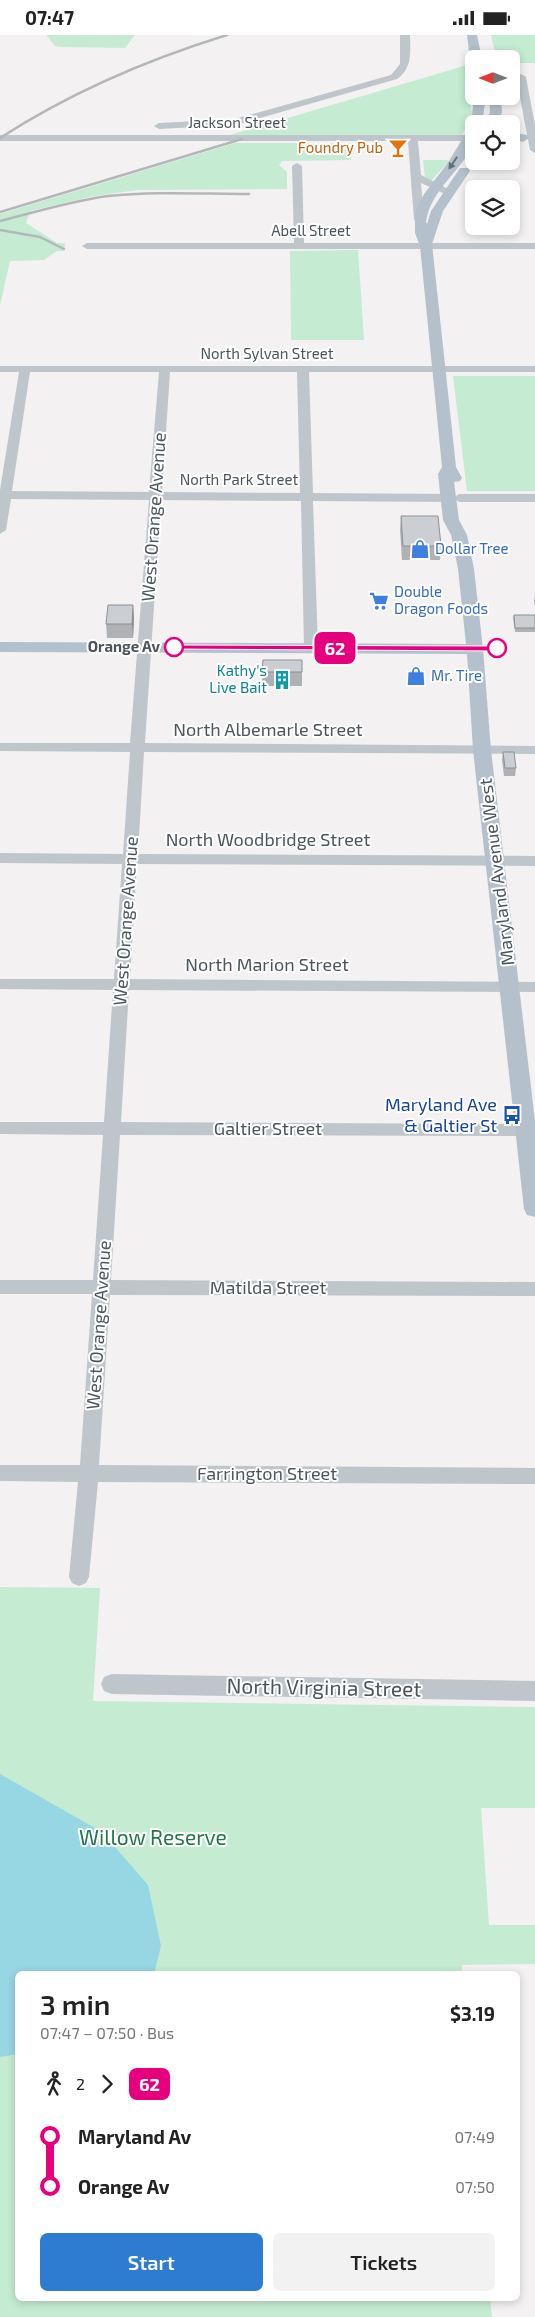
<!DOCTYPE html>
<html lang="en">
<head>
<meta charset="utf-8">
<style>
	:root { --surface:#fff; --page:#f2f2f2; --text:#222; --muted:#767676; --accent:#2d7cd1 }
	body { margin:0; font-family:"Exo 2",sans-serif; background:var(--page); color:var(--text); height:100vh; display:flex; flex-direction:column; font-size:19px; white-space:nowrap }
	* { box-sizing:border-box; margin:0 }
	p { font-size:16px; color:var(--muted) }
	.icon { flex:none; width:28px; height:28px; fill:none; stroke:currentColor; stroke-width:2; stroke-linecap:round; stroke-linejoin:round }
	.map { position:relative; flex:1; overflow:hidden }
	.drawer { position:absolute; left:15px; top:1936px; width:505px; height:330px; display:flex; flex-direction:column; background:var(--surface); border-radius:8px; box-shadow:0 2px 8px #0003 }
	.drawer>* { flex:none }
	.badge { padding:0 10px; border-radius:8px; font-size:18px; line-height:32px }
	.needle { width:32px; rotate:270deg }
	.buttons { position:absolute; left:465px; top:15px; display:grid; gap:10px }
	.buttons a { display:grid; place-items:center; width:55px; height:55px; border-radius:8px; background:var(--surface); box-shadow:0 2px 8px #0003; font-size:25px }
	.map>.badge { position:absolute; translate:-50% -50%; box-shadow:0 0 0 2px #fff }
	.legs { display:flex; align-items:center; gap:8px; height:55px; padding:0 25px; font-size:16px }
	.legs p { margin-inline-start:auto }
	.overview { display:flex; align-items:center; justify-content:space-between; height:85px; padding:0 25px }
	h1 { font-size:28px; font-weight:600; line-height:38px }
	.primary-button { display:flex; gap:10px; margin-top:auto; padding:10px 25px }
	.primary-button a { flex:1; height:58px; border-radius:8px; background:var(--accent); color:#fff; font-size:20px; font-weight:600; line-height:58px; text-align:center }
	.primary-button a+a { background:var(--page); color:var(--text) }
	ul { padding:0 25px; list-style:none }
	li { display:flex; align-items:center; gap:18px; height:50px; font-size:19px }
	li i { display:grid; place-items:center; width:8px; height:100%; margin:0 6px; background:currentColor }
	li i::after { content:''; width:12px; height:12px; margin:-6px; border:4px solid; border-radius:50%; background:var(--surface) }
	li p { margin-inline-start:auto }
	li:first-child i { background:linear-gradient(#0000 50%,currentColor 0) }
	li:last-child i { background:linear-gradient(currentColor 50%,#0000 0) }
	.status { display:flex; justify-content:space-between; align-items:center; height:35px; padding:0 25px; background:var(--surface); direction:ltr }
	.status svg { height:14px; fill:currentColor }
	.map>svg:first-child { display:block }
	.green { fill:#c5ebd2 }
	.water { fill:#97d7e3 }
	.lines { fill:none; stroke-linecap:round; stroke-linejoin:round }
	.minor { fill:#bec6cc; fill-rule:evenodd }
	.major { fill:#b4c1cc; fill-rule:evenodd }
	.rail { stroke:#b4b7ba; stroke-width:2.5 }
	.wall { fill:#afb1b5 }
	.shaded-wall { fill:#8e9094 }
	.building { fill:#cbced3; stroke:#8e9094 }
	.oneway { fill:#657078 }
	.line-1 { fill:#e6007e; stroke:#fff }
	.stop-1-dot { fill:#fff; stroke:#e6007e; stroke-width:2.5 }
	.labels { text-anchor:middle; stroke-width:4; stroke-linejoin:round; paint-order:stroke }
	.far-street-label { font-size:15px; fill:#4b555c; stroke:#fff }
	.far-food-label { font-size:15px; fill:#c56008; stroke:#fff; text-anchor:end }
	.far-shop-label { font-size:15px; fill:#366cbe; stroke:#fff; text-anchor:start }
	.far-stop-label { font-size:15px; font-weight:bold; fill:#4b555c; stroke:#fff; text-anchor:end }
	.far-culture-label { font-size:15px; fill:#0d838f; stroke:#fff; text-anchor:end }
	.street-label { font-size:18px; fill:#4b555c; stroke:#fff }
	.transit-label { font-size:18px; fill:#164399; stroke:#fff; text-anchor:end }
	.near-street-label { font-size:21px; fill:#4b555c; stroke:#fff }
	.near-park-label { font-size:21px; fill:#227749; stroke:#fff }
</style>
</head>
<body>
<div class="status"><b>07:47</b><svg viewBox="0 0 49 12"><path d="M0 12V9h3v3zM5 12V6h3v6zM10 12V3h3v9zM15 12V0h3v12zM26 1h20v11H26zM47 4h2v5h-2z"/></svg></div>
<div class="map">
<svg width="535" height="2282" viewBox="0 0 535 2282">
	<rect width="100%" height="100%" fill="#f3f1f1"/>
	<!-- green -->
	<path class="green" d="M46,0H135L125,13L61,12L55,11Z
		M491,0H535V28H520L511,31V24H488L496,21Z
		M474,28V42L467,44L472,80L462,100H230Z
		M235,108H350L351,125L282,126L279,130L287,137V154L138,155L94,161L30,176L26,188L57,208H65L64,216H57L44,225L10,226L0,270V179Z
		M423,125H446L449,126L431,146L425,143Z
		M358,215L364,305H291L290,216Z
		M453,341H535V456H467Z
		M0,1552L100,1553L93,1666L535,1672V1773H481L489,1890H535V1929L462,1930V1939H18V2264H490L492,2282H0Z"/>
	<!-- water -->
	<path class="water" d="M0,1739L102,1797L148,1850L161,1911L154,1939H18L17,2019L0,2022Z"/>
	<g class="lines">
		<!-- minor -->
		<path class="minor" d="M400,0H410C410,17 413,33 397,44L236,90L159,94L154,91L159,88L235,84L391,40L400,29Z
			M521,39L526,42L535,90V118L530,115L516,42Z
			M0,100H474V106H418L421,140L454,157L453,159H445L421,148L424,185L419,188L414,185L408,106H0Z
			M297,128L302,131L304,208H535V214H87L82,211L87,208H294L292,131Z
			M0,331H535V337H309L313,458L447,459L453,463L459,459H535V467H459L453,463L447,467L313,466L318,613L316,616H306L304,613L301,466L161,465L145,708L535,711V719L144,717L138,819L535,821V831L137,829L130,944L535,947V957L129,955L121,1087L535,1089V1101L120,1100L111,1245L535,1247V1261L110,1260L99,1430L535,1433V1449L98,1447L89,1542L86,1548L79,1551L72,1548L69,1542L78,1447L0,1446V1430H80L92,1259H0V1245H93L103,1100L0,1099V1087H104L113,955L0,954V944H114L122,829L0,828V818L123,819L130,717L0,716V708H130L149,465L11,464L6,495L0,499V455L19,337H0ZM30,337H159L149,457L12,456ZM170,337H297L300,458L162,457Z
			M112,1639L535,1646V1666L112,1659L104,1656L101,1649L104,1642Z"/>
		<!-- major -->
		<path class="major" d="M467,0H477L482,24H474V27L470,24Z
			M474,61H486L482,89H474C474,94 475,100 474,105C465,135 431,152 426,187L427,189L431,176L460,133H468L470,136L443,176L432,209L456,432L462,443L460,446L454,447L459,485L467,500L474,534L483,614L491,715L535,1086V1182L527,1180L524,1174L473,715L467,619L0,617V607L466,609L458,534L451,500L443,485L438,439L442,432L420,211L415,198V177L424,159L447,129L471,90Z
			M489,61H501L502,77L498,89H486L490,77Z
			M511,97L527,100L529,103L523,107L511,104Z"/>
		<!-- rail -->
		<path class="rail" d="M0,103C71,57 146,25 227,0
			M0,177L242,104
			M0,186C36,177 71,166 108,161C155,156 202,159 249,159
			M0,195L40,202L64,214"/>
	</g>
	<!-- wall -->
	<path class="wall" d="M401,481L441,511L440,525H402L400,495Z
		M535,559V570L534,569Z
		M133,570L134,584L133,603H107L106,589Z
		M514,580H535V597H515L513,583Z
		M263,625H302V651H262Z
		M503,717L516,733L515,741H504L502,725Z"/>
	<!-- shaded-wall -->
	<path class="shaded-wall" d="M133,570L134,584L133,603L132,589Z"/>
	<!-- building -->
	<path class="building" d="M401,481H438L441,511H403Z
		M108,570H133L132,589H106Z
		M514,580H535V593H515Z
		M263,625H302V637H262Z
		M503,717H514L516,733H505Z"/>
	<!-- one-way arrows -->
	<defs><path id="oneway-solid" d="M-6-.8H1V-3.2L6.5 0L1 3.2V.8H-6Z" transform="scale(1.25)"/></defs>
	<use class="oneway" href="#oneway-solid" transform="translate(453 128) rotate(124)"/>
	<!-- line-1 -->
	<path class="line-1" d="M174,610L497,611L501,613L497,616L171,614L170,612Z"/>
	<!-- icons -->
	<defs>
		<g id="bar-bare" transform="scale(1.5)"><path d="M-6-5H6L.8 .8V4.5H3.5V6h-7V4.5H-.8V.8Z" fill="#e8710a" stroke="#fff" stroke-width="2.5" paint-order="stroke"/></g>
		<g id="shop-bare" transform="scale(1.5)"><path d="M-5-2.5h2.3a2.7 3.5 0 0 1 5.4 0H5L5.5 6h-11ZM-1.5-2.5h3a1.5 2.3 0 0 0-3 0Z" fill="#3f7fe0" stroke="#fff" stroke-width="2.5" paint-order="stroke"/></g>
		<g id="supermarket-bare" transform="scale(1.5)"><path d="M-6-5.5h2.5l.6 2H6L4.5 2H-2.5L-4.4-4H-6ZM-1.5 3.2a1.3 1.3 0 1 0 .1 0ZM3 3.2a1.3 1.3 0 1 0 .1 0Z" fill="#3f7fe0" stroke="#fff" stroke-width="2.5" paint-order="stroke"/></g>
		<g id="building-bare" transform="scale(1.5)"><path d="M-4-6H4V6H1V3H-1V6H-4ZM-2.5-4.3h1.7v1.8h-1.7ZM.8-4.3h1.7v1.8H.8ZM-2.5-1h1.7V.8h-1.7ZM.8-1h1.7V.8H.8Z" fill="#0f9aa8" stroke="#fff" stroke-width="2.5" paint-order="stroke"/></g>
		<g id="bus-bare" transform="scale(1.5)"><path d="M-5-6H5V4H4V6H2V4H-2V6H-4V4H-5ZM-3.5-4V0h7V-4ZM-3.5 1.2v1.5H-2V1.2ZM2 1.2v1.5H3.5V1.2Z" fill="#1a4fb4" stroke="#fff" stroke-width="2.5" paint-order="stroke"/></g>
	</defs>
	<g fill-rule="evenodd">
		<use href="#bar-bare" x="398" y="113"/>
		<use href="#shop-bare" x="420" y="514"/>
		<use href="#supermarket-bare" x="379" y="566"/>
		<use href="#shop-bare" x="416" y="641"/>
		<use href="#building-bare" x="282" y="645"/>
		<use href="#bus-bare" x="512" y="1080"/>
	</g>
	<!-- markers -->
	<g class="stop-1-dot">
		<circle cx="174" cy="612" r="9"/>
		<circle cx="497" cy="613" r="9"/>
	</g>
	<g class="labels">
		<!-- far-street labels -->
		<g class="far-street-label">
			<text x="237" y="93">Jackson Street</text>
			<text x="311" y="201">Abell Street</text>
			<text x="267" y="324">North Sylvan Street</text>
			<text x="239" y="450">North Park Street</text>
		</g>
		<!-- far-food labels -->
		<g class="far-food-label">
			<text x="383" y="118">Foundry Pub</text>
		</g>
		<!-- far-shop labels -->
		<g class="far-shop-label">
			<text x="435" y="519">Dollar Tree</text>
			<text x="394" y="562">Double<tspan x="394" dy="17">Dragon Foods</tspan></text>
			<text x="431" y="646">Mr. Tire</text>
		</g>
		<!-- far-stop labels -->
		<g class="far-stop-label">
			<text x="160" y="617">Orange Av</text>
		</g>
		<!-- far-culture labels -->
		<g class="far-culture-label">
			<text x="267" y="641">Kathy's<tspan x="267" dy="17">Live Bait</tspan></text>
		</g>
		<!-- street labels -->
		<g class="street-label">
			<text transform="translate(154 482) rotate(-86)" y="6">West Orange Avenue</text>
			<text x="268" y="701">North Albemarle Street</text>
			<text x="268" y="811">North Woodbridge Street</text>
			<text transform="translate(497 837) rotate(-97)" y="6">Maryland Avenue West</text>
			<text transform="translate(126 886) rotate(-86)" y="6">West Orange Avenue</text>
			<text x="267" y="936">North Marion Street</text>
			<text x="268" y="1100">Galtier Street</text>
			<text x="268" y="1259">Matilda Street</text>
			<text transform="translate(99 1290) rotate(-86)" y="6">West Orange Avenue</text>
			<text x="267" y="1445">Farrington Street</text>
		</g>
		<!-- transit labels -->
		<g class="transit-label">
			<text x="497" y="1076">Maryland Ave<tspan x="497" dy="21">&amp; Galtier St</tspan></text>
		</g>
		<!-- near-street labels -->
		<g class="near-street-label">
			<text transform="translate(324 1653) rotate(1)" y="7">North Virginia Street</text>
		</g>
		<!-- near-park labels -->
		<g class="near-park-label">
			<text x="153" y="1810">Willow Reserve</text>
		</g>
	</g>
</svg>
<div class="buttons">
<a><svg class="needle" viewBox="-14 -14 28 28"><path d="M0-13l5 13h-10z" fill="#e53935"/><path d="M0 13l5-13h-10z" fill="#767676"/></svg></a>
<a><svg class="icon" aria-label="locate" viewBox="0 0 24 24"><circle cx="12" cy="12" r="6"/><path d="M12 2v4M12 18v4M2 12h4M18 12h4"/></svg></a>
<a><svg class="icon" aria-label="layers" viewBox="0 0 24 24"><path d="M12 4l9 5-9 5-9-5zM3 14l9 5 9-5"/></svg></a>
</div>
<b class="badge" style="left:335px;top:613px;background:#e6007e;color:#fff">62</b>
<section class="drawer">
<div class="overview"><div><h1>3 min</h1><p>07:47 – 07:50 · Bus</p></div><b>$3.19</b></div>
<div class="legs"><svg class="icon" aria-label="walk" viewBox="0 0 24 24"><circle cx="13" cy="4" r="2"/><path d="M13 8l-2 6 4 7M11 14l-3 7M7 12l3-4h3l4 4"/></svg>2<svg class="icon" aria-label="forward" viewBox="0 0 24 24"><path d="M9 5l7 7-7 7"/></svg><b class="badge" style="background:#e6007e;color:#fff">62</b></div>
<ul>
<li><i style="color:#e6007e"></i><b>Maryland Av</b><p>07:49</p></li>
<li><i style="color:#e6007e"></i><b>Orange Av</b><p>07:50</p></li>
</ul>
<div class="primary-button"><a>Start</a><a>Tickets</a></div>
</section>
</div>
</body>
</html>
